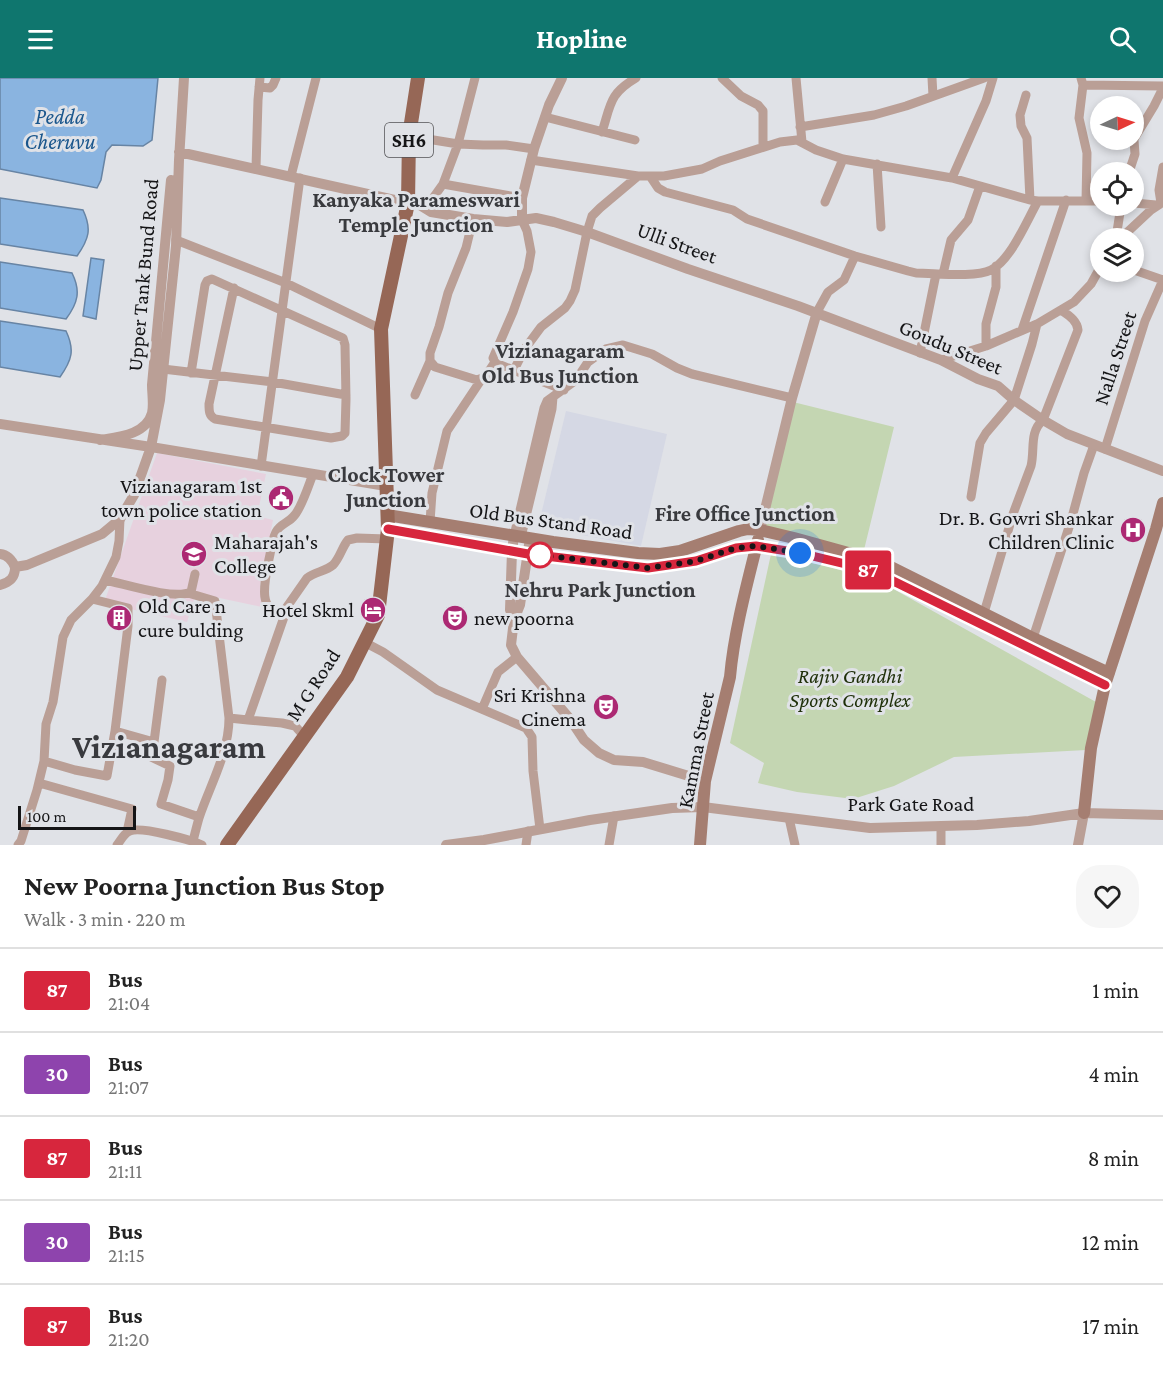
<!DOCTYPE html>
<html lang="en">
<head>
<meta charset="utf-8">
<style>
	:root { --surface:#fff; --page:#f6f6f6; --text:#222; --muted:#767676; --line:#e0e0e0; --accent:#0f766e }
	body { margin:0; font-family:"Crimson Pro",serif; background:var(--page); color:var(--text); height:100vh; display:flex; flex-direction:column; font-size:22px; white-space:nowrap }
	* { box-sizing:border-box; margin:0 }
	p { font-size:20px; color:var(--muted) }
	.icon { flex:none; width:33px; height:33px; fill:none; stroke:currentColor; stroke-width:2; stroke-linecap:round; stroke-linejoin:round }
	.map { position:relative; height:767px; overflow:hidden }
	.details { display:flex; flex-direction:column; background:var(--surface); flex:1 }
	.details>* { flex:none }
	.badge { padding:0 12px; border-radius:4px; font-size:21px; line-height:39px }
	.needle { width:39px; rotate:86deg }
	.tools { position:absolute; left:1090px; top:18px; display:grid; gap:12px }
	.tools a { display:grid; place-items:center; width:54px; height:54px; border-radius:50%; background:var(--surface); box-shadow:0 3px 9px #0003; font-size:30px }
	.scale { position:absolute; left:18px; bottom:15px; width:118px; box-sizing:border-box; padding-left:6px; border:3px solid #151517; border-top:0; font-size:16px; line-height:21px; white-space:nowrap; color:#151517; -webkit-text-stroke:4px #e0e2e7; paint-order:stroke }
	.you { position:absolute; width:30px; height:30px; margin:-15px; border:4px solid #fff; border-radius:50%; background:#1a73e8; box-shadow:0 0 0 9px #1a73e833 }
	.map>.badge { position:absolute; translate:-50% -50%; box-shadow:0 0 0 3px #fff }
	.round { display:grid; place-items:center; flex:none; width:63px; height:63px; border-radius:24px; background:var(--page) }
	.summary { display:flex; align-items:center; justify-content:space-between; height:102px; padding:0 24px }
	h1 { font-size:28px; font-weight:700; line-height:45px }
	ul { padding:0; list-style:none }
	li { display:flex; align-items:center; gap:18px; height:84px; padding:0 24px; border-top:2px solid var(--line) }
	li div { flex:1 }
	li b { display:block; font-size:22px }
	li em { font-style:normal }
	li .badge { min-width:66px; font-weight:700; text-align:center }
	header { display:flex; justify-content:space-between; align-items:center; height:78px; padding:0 24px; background:var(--accent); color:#fff; font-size:27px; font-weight:700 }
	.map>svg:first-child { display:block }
	.built { fill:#d5d8e4 }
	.education { fill:#e7d1de }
	.green { fill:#c4d6b2 }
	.water { fill:#8ab4e0; stroke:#6784a4; stroke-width:1.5 }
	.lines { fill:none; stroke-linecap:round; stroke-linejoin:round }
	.minor { stroke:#ba9f96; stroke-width:9 }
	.tertiary { stroke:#ba9f96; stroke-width:10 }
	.secondary { stroke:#a57e71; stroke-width:12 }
	.primary { stroke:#966756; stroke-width:14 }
	.line-casing { stroke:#fff; stroke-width:14 }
	.line { stroke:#d7263d; stroke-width:9 }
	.walk { stroke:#151517; stroke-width:6; stroke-dasharray:0 10.8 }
	.stop-dot { fill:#fff; stroke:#d7263d; stroke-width:3 }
	.labels { text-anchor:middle; stroke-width:6; stroke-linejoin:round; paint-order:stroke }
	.shield { fill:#e0e2e7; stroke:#525255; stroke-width:1.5 }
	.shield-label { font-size:20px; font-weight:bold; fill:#151517 }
	.street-label { font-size:21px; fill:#151517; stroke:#e0e2e7 }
	.poi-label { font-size:21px; fill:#151517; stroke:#e0e2e7; text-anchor:end }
	.park-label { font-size:21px; font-style:italic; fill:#1e2f08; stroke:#e0e2e7 }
	.water-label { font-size:22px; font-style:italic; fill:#1a568c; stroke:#e0e2e7 }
	.neighbourhood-label { font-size:22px; font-weight:bold; fill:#393a3e; stroke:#e0e2e7 }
	.town-label { font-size:33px; font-weight:bold; fill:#393a3e; stroke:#e0e2e7 }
</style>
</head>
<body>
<header><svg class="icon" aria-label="menu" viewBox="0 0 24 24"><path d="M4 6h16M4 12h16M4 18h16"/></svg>Hopline<svg class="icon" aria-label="search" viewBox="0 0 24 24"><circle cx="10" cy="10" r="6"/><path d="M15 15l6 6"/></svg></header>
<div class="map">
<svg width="1163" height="767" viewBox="0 0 1163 767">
	<rect width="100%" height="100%" fill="#e0e2e7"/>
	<!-- built -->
	<path class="built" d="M566,333L667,356L641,468L538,449Z"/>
	<!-- education -->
	<path class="education" d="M157,375L266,396L257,438L273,442L260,507L262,529L196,515L187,544L104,525Z"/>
	<!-- green -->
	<path class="green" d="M789,323L894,349L863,476L759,450Z
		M771,476L826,488L879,503L1096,624L1086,672L954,679L894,708L853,721L797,714L758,705L764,685L730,665Z"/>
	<!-- water -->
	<path class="water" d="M0,0H158L152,62L143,68L112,67L106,74L101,102L97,110L0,91Z
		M0,120L83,132C92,151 89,161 77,178L0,166Z
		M91,180L104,182L96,241L83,238Z
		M0,184L72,195C81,213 78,225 66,241L0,230Z
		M0,243L66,253C75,272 72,282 60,299L0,289Z"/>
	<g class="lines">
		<!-- minor -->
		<path class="minor" d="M722,0L741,18L758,27L763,33V68
			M796,0L802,64
			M932,0L933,18
			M1081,0L1083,7L1079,40L1087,75L1086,123
			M1083,7L1163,8
			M259,9L270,10L273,7L276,0
			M1026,17L1020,37L1021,48L1027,60L1030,122
			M545,39L635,62
			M800,49L874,37L906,28L984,0
			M602,54C611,26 609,16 636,0
			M409,58L458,66L483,67H506L534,71
			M1134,61L1154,28L1163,10
			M531,82L638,98H664L702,91L720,83L780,64L797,62L816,72L843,81L952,100L1030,122L1038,123H1101
			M877,86L881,149
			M256,90L258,22L260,0
			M1129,94L1135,76L1134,62
			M291,98L316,0
			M650,98L658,110L665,114L733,132L747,141L855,178L908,193L916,195C935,195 975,200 991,192C1011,182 1027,142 1038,123
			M952,100L986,23L993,0
			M443,106L522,120
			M825,124L843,81
			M414,125L418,126L433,120L443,106L458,66L475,0
			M1134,125L1156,127
			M1161,125L1159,112L1163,89
			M473,141L466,170L448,215L439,249L430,275V283L435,289L477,302L485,299L495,284
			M522,142L527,153L531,174L528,191L513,234L493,280L495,284L498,286L564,312
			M1116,160L1121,128
			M1121,160L1151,132L1163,124
			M176,162L286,205L381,251
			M1134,192L1163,202
			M943,196L951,162L968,142L980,108
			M817,234L828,214L844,202L855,178
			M1022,252L1066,122
			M986,268V246L996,209V188
			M920,275L936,196
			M941,282L986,268L1037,246L1074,224L1091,206L1101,188
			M163,291L273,304L346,317
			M514,292L524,272L541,249L565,230L570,223L575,212L587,154L592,138L600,130L638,98
			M191,295L205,207L207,203L212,201L343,260L345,267L346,321L345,355L342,358L331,360L215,341C209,338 209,333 209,326L234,210
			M415,317L430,283
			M1105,371L1145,243L1163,202
			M261,388L300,100
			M313,396C309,406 301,432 293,439C288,445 280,446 276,454C272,462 271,473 269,481C266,498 255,537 284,533L307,500C315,494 326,493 333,487C340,480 342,469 348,462L357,460L387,461
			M971,419L980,365L986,355L1014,322L1032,266L1037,246
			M430,444L432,415L447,353L481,302
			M514,458L544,330L547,323L576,302L588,284L606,271L623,267L652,276L677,290L692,296L792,320
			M521,459L552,331L553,319
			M105,502C125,506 173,522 191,514L195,496
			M188,515L215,523L229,640C229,675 210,707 199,740C197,747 195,755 193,763
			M984,535L1013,436L1031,388C1035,372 1029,354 1043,342L1078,252C1077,242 1068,237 1061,232
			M1033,560L1071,443L1084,395L1094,367
			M364,564L383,574L437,612L526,650L532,659L533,693L540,751
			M482,631L498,594L517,579
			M229,640L248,642L284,539V533
			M248,642L282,645L295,648L305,659
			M115,653L154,664L162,602
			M154,664L151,679L170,688L168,702L161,726L199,739
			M44,683L75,692L107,698L115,653L128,548V530L92,521
			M39,705L132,731L127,754
			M789,740L795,767
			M941,748V767
			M18,767L21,763L37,712L44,683L46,646L53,624L63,559L71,542L92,521L102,508L116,479L119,463L120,441
			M117,767C121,762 124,755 130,753C141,748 191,762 202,767
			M526,767L528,753
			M609,767L614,738"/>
		<!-- tertiary -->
		<path class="tertiary" d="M179,74L408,125
			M418,126L431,134L473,141L507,144L536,140L554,144L587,154L688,191L798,228L941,282L978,301L998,308L1014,322L1043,342L1067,356L1163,393
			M522,142V120L534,71L549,27L562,0
			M0,346L151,369L386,408
			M100,362C118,359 146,357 152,335C154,327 152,315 152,307L171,102
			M760,452L792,320L817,234
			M514,458L512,473L510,532L514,542
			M530,460L520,527L514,542L511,567L517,579L570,641L584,662L599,675L614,682L643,684L705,703
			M0,476C8,477 12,482 15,489
			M15,489L27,487L102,456L120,441L134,417L151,369L160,322L176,168L179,82L184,0
			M0,507C10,504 15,500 15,489
			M446,767L484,762L590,742L672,730L703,729L870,750L977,747L1029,743L1084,735L1163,737
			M1078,767L1084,735"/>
		<!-- secondary -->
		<path class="secondary" d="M387,437L553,464L638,475L660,476L680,473L739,453L748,451L760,452L794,460L881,484L1033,560L1109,595
			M388,451L528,476L648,490L696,483L736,470L756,468L800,475L862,490L883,498L1105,607
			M1084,735L1091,670L1105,607L1156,451L1163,425
			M700,767L705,703L730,599C734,554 747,506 758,462"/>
		<!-- primary -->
		<path class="primary" d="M227,767L347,599L378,537L388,451L381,251L408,125L409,58L418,0"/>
	</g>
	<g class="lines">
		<!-- line casing -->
		<g class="line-casing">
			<path id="line" d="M388,451L528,476L648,490L696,483L736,470L756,468L800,475L862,490L883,498L1105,607"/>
		</g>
		<!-- line -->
		<use href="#line" class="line"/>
		<!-- walk -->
		<path class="walk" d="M540,477L648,490L696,483L736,470L756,468L800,475"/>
	</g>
	<!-- icons -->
	<defs>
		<g id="civic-disc" transform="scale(1.35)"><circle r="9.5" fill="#ac2973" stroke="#e0e2e7"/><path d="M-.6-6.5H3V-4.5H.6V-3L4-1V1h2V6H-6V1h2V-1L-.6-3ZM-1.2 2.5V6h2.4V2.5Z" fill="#fff"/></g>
		<g id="hospital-disc" transform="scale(1.35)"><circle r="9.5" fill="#ac2973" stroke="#e0e2e7"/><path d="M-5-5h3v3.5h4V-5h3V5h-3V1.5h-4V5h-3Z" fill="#fff"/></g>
		<g id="university-disc" transform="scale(1.35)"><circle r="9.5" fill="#ac2973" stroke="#e0e2e7"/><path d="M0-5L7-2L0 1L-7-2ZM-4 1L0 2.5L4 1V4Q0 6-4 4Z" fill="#fff"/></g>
		<g id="hotel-disc" transform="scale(1.35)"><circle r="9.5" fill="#ac2973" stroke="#e0e2e7"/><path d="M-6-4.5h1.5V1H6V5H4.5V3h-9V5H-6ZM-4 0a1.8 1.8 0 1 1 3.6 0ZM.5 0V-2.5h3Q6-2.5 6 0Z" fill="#fff"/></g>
		<g id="building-disc" transform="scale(1.35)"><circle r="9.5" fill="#ac2973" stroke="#e0e2e7"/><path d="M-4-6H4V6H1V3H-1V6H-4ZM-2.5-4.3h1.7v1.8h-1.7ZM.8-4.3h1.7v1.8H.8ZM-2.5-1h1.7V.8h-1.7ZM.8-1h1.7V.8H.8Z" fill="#fff"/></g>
		<g id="theatre-disc" transform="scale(1.35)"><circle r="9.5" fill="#ac2973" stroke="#e0e2e7"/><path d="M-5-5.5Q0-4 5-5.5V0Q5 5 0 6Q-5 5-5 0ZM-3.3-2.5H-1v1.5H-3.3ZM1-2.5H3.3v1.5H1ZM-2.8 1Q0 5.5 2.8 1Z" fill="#fff"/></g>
	</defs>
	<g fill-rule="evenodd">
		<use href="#civic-disc" x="281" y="420"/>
		<use href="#hospital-disc" x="1133" y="452"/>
		<use href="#university-disc" x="194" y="476"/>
		<use href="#hotel-disc" x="373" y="532"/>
		<use href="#building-disc" x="119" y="540"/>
		<use href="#theatre-disc" x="455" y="540"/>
		<use href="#theatre-disc" x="606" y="629"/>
	</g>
	<!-- markers -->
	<circle class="stop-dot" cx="540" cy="477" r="12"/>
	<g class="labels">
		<!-- shield labels -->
		<rect class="shield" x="385" y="45" width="48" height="34" rx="4.5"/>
		<g class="shield-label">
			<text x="409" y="69">SH6</text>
		</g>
		<!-- street labels -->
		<g class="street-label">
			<text transform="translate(677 165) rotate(20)" y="7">Ulli Street</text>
			<text transform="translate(143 197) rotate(-85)" y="7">Upper Tank Bund Road</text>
			<text transform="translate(951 269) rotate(23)" y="7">Goudu Street</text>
			<text transform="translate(1115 280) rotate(-72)" y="7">Nalla Street</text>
			<text transform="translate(551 443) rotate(8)" y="7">Old Bus Stand Road</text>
			<text transform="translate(313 607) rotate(-57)" y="7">M G Road</text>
			<text transform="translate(696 672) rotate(-79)" y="7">Kamma Street</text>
			<text x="911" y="733">Park Gate Road</text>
		</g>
		<!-- poi labels -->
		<g class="poi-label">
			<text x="262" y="415">Vizianagaram 1st<tspan x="262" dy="24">town police station</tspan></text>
			<text x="1114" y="447">Dr. B. Gowri Shankar<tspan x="1114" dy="24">Children Clinic</tspan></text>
			<text x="214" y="471" text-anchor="start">Maharajah's<tspan x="214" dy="24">College</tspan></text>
			<text x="138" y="535" text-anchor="start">Old Care n<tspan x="138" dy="24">cure bulding</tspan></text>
			<text x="354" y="539">Hotel Skml</text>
			<text x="474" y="547" text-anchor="start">new poorna</text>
			<text x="586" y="624">Sri Krishna<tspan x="586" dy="24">Cinema</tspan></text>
		</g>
		<!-- park labels -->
		<g class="park-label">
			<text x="850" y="605">Rajiv Gandhi<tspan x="850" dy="24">Sports Complex</tspan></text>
		</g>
		<!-- water labels -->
		<g class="water-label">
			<text x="60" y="46">Pedda<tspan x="60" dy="25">Cheruvu</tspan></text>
		</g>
		<!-- neighbourhood labels -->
		<g class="neighbourhood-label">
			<text x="416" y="129">Kanyaka Parameswari<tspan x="416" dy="25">Temple Junction</tspan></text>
			<text x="560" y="280">Vizianagaram<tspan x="560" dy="25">Old Bus Junction</tspan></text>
			<text x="386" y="404">Clock Tower<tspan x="386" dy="25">Junction</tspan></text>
			<text x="745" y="443">Fire Office Junction</text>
			<text x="600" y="519">Nehru Park Junction</text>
		</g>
		<!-- town labels -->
		<g class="town-label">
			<text x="169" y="680">Vizianagaram</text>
		</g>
	</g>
</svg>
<div class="tools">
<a><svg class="needle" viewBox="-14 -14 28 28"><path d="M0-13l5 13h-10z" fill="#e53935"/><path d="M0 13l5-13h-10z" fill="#767676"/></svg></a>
<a><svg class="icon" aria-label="locate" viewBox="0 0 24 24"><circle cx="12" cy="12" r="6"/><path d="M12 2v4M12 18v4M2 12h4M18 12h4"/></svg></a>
<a><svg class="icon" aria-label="layers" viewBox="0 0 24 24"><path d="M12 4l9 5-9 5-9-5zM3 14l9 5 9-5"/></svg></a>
</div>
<div class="scale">100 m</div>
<div class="you" style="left:800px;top:475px"></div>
<b class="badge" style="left:868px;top:492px;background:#d7263d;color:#fff">87</b>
</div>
<section class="details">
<div class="summary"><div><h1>New Poorna Junction Bus Stop</h1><p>Walk · 3 min · 220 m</p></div><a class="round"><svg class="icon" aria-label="heart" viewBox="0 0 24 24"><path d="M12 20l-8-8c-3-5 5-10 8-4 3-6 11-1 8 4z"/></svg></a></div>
<ul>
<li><span class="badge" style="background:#d7263d;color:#fff">87</span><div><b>Bus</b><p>21:04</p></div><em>1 min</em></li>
<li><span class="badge" style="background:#8e44ad;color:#fff">30</span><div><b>Bus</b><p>21:07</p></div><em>4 min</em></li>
<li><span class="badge" style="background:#d7263d;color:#fff">87</span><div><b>Bus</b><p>21:11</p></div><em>8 min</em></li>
<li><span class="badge" style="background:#8e44ad;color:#fff">30</span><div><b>Bus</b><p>21:15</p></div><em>12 min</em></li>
<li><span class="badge" style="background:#d7263d;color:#fff">87</span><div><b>Bus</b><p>21:20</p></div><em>17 min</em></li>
</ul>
</section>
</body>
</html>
